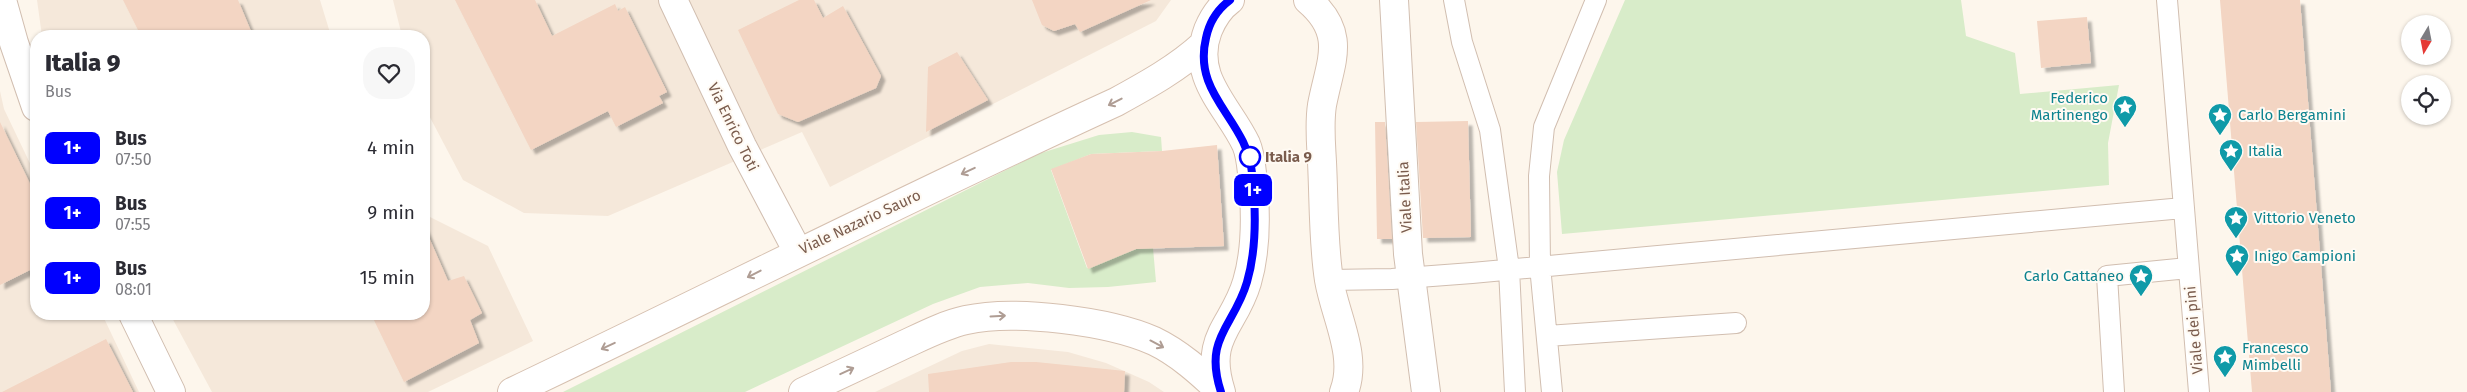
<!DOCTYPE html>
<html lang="it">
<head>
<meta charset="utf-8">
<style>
	:root { --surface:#fff; --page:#f7f7f7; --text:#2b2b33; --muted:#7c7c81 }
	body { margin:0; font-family:"Fira Sans",sans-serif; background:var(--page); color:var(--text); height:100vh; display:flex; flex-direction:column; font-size:19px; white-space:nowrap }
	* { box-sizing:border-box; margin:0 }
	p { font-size:16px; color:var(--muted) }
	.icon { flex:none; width:28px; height:28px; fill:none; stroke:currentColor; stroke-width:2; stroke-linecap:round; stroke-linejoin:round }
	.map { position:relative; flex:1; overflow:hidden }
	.side { position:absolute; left:30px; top:30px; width:400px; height:290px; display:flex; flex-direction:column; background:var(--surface); border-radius:20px; box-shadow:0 1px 4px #0004 }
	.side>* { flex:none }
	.badge { padding:0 10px; border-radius:8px; font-size:18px; line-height:32px }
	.needle { width:32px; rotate:190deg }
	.controls { position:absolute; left:2401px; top:15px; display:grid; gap:10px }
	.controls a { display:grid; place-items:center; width:50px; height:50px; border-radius:50%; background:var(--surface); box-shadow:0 1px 4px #0004; font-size:25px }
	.map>.badge { position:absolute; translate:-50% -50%; box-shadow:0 0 0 2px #fff }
	.round { display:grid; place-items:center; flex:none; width:52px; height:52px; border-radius:20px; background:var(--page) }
	.head { display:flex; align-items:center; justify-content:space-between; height:85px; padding:0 15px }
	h1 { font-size:24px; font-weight:800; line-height:38px }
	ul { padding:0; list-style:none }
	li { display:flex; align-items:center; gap:15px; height:65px; padding:0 15px }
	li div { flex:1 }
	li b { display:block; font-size:19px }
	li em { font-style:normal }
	li .badge { min-width:55px; font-weight:700; text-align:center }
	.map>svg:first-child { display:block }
	.residential { fill:#f5e8da }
	.green { fill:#d8ecc9 }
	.building { fill:#f3d5c3; filter:url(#shadow) }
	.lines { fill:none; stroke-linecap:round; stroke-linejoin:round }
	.service-casing { stroke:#d1beb0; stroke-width:22 }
	.pedestrian-casing { stroke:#d1beb0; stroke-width:30 }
	.minor-casing { stroke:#d1beb0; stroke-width:30 }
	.secondary-casing { stroke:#d6c0b0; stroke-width:30 }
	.service { stroke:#fff; stroke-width:20 }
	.pedestrian { stroke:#fff; stroke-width:28 }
	.minor { stroke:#fff; stroke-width:28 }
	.secondary { stroke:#fff; stroke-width:28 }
	.oneway { stroke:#af9d94 }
	.line-casing { stroke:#fff; stroke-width:11 }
	.line { stroke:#00f; stroke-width:8 }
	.stop-dot { fill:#fff; stroke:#00f; stroke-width:2.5 }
	.labels { text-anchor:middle; stroke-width:4; stroke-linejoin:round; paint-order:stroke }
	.culture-label { font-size:15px; fill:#0d838f; stroke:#fffaf3; text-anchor:start }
	.street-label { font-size:15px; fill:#7a5c4d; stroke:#fffaf3 }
	.stop-label { font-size:15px; font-weight:bold; fill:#7a5c4d; stroke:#fffaf3; text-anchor:start }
</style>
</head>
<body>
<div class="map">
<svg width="2467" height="392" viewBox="0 0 2467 392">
	<defs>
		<filter id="shadow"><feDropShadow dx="4.5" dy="4.5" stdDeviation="1" flood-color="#0004"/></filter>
	</defs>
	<rect width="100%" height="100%" fill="#fdf6ec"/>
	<!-- residential -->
	<path class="residential" d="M37,0H320L331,36H42Z
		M393,0H1171L1156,21L830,187L802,132L608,216L524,213L463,180L424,106V36H402Z
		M0,91L4,109L36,176V314H102L139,392H0Z
		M424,214L488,246L533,341L428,392H212L170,314H424Z
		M989,344L1068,352L1106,363L1149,382L1164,392H875L962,351Z"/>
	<!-- green -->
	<path class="green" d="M1625,0H1961L1966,36L2015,53L2020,94L2119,85L2108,143L2109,185L1562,234L1557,172L1564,140Z
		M1132,132L1161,137L1162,151L1091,154L1051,170L1087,268L1136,249L1153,248L1156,282L1108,287L1069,288L1028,283L980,287L933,304L745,392H563L1038,154L1099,135Z"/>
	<!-- building -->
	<path class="building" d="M123,0H238L253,36H141Z
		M455,0H535L552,36L615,4L618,11L625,7L667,92L659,96L663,103L616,127L608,111L531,150Z
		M799,0H814L823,18L843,6L881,76L876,88L798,122L778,114L738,30Z
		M1032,0H1151L1080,32L1075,24L1054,31L1042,25Z
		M2220,0H2300L2331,392H2252Z
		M2087,17L2091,63L2041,68L2037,21Z
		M957,52L988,100L926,132L928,67Z
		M1468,121L1471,237L1423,238L1416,122Z
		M0,122L36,196V267L0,285Z
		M1375,122H1385L1392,239H1377Z
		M1217,145L1224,246L1136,249L1088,269L1051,169L1091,154L1162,151Z
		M424,226L448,281L464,276L482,313L470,320L479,343L404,382L371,314H424Z
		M106,339L133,392H2Z
		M1011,362H1036L1125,371L1124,392H929L928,374Z"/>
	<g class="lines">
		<!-- service casing -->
		<g class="service-casing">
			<path id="service" d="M1454,0L1462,42L1490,130L1509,269L1515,392
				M2167,0L2199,392
				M1329,280L1392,279L1472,273L2183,208
				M1547,336L1736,323
				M1552,392L1540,266L1539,176L1544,127L1596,0
				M2114,392L2107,276L2188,268"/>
		</g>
		<!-- pedestrian casing -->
		<g class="pedestrian-casing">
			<path id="pedestrian" d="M1394,0L1408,254L1426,392"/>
		</g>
		<!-- minor casing -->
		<g class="minor-casing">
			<path id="minor" d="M2,0L14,43L36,107
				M673,0L742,146L798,252
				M133,314L171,392"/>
		</g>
		<!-- secondary casing -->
		<g class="secondary-casing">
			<path id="secondary" d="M1308,0C1348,34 1330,62 1322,105C1319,124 1321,143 1322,162C1324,201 1323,242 1329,280C1335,316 1358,356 1344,392
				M512,392C713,296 913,195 1116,102C1147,85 1178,68 1204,44
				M803,392C835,377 867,362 899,347C921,337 943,325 966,320C1014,309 1109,321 1154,341C1179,353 1200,372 1220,391
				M1221,392C1203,336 1234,327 1247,282C1257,248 1256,208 1252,173C1251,163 1250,153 1246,144C1228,106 1190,77 1208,30C1213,18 1219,8 1230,0"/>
		</g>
		<!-- service -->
		<use href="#service" class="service"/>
		<!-- pedestrian -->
		<use href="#pedestrian" class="pedestrian"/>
		<!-- minor -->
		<use href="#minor" class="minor"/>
		<!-- secondary -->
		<use href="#secondary" class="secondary"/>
	</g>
	<!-- one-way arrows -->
	<defs><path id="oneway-shaft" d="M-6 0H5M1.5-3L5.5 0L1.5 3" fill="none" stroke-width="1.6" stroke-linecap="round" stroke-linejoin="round" transform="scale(1.25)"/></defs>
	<g class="oneway">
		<use href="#oneway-shaft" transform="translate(1115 102) rotate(153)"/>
		<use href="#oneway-shaft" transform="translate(968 171) rotate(155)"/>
		<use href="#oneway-shaft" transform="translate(754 274) rotate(153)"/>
		<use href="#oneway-shaft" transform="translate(998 316) rotate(-3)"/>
		<use href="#oneway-shaft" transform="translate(1157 344) rotate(28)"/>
		<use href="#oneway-shaft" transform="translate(608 346) rotate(155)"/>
		<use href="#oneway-shaft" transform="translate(847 371) rotate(-25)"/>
	</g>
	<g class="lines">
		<!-- line casing -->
		<g class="line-casing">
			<path id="line" d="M1221,392C1203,337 1234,327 1247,282C1257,248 1256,209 1252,173C1247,119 1192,96 1206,38C1209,23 1218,9 1230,0"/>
		</g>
		<!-- line -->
		<use href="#line" class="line"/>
	</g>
	<!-- icons -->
	<defs>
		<g id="sight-pin" transform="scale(1.25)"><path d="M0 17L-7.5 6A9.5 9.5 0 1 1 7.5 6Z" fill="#0f9aa8" stroke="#fffaf3"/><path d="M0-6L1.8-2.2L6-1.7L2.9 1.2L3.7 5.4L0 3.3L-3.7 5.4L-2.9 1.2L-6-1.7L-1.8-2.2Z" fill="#fff"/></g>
	</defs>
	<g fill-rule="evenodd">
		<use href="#sight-pin" x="2125" y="107"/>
		<use href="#sight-pin" x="2220" y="115"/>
		<use href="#sight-pin" x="2231" y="151"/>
		<use href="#sight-pin" x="2236" y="218"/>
		<use href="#sight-pin" x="2237" y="256"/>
		<use href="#sight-pin" x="2141" y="276"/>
		<use href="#sight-pin" x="2225" y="357"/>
	</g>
	<!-- markers -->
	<circle class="stop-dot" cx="1250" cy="157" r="10"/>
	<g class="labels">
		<!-- culture labels -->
		<g class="culture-label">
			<text x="2108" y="103" text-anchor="end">Federico<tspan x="2108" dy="17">Martinengo</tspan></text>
			<text x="2238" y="120">Carlo Bergamini</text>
			<text x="2248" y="156">Italia</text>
			<text x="2254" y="223">Vittorio Veneto</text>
			<text x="2254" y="261">Inigo Campioni</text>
			<text x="2124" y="281" text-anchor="end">Carlo Cattaneo</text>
			<text x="2242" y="353">Francesco<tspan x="2242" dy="17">Mimbelli</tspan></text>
		</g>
		<!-- street labels -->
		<g class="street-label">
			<text transform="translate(733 127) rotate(64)" y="5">Via Enrico Toti</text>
			<text transform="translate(1405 197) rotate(-93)" y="5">Viale Italia</text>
			<text transform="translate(860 222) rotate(-25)" y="5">Viale Nazario Sauro</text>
			<text transform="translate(2194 330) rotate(-95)" y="5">Viale dei pini</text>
		</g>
		<!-- stop labels -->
		<g class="stop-label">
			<text x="1265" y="162">Italia 9</text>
		</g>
	</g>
</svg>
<div class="controls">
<a><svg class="needle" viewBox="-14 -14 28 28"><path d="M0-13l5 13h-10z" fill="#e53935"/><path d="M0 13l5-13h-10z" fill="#7c7c81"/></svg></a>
<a><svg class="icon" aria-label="locate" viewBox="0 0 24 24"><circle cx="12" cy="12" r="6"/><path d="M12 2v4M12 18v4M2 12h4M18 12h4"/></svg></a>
</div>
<b class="badge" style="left:1253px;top:190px;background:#00f;color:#fff">1+</b>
<section class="side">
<div class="head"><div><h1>Italia 9</h1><p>Bus</p></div><a class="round"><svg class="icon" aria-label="heart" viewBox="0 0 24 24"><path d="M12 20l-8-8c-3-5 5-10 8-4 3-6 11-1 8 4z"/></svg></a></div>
<ul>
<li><span class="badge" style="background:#00f;color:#fff">1+</span><div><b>Bus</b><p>07:50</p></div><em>4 min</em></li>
<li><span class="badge" style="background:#00f;color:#fff">1+</span><div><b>Bus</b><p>07:55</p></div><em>9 min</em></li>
<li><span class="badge" style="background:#00f;color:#fff">1+</span><div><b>Bus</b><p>08:01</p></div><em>15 min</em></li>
</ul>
</section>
</div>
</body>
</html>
